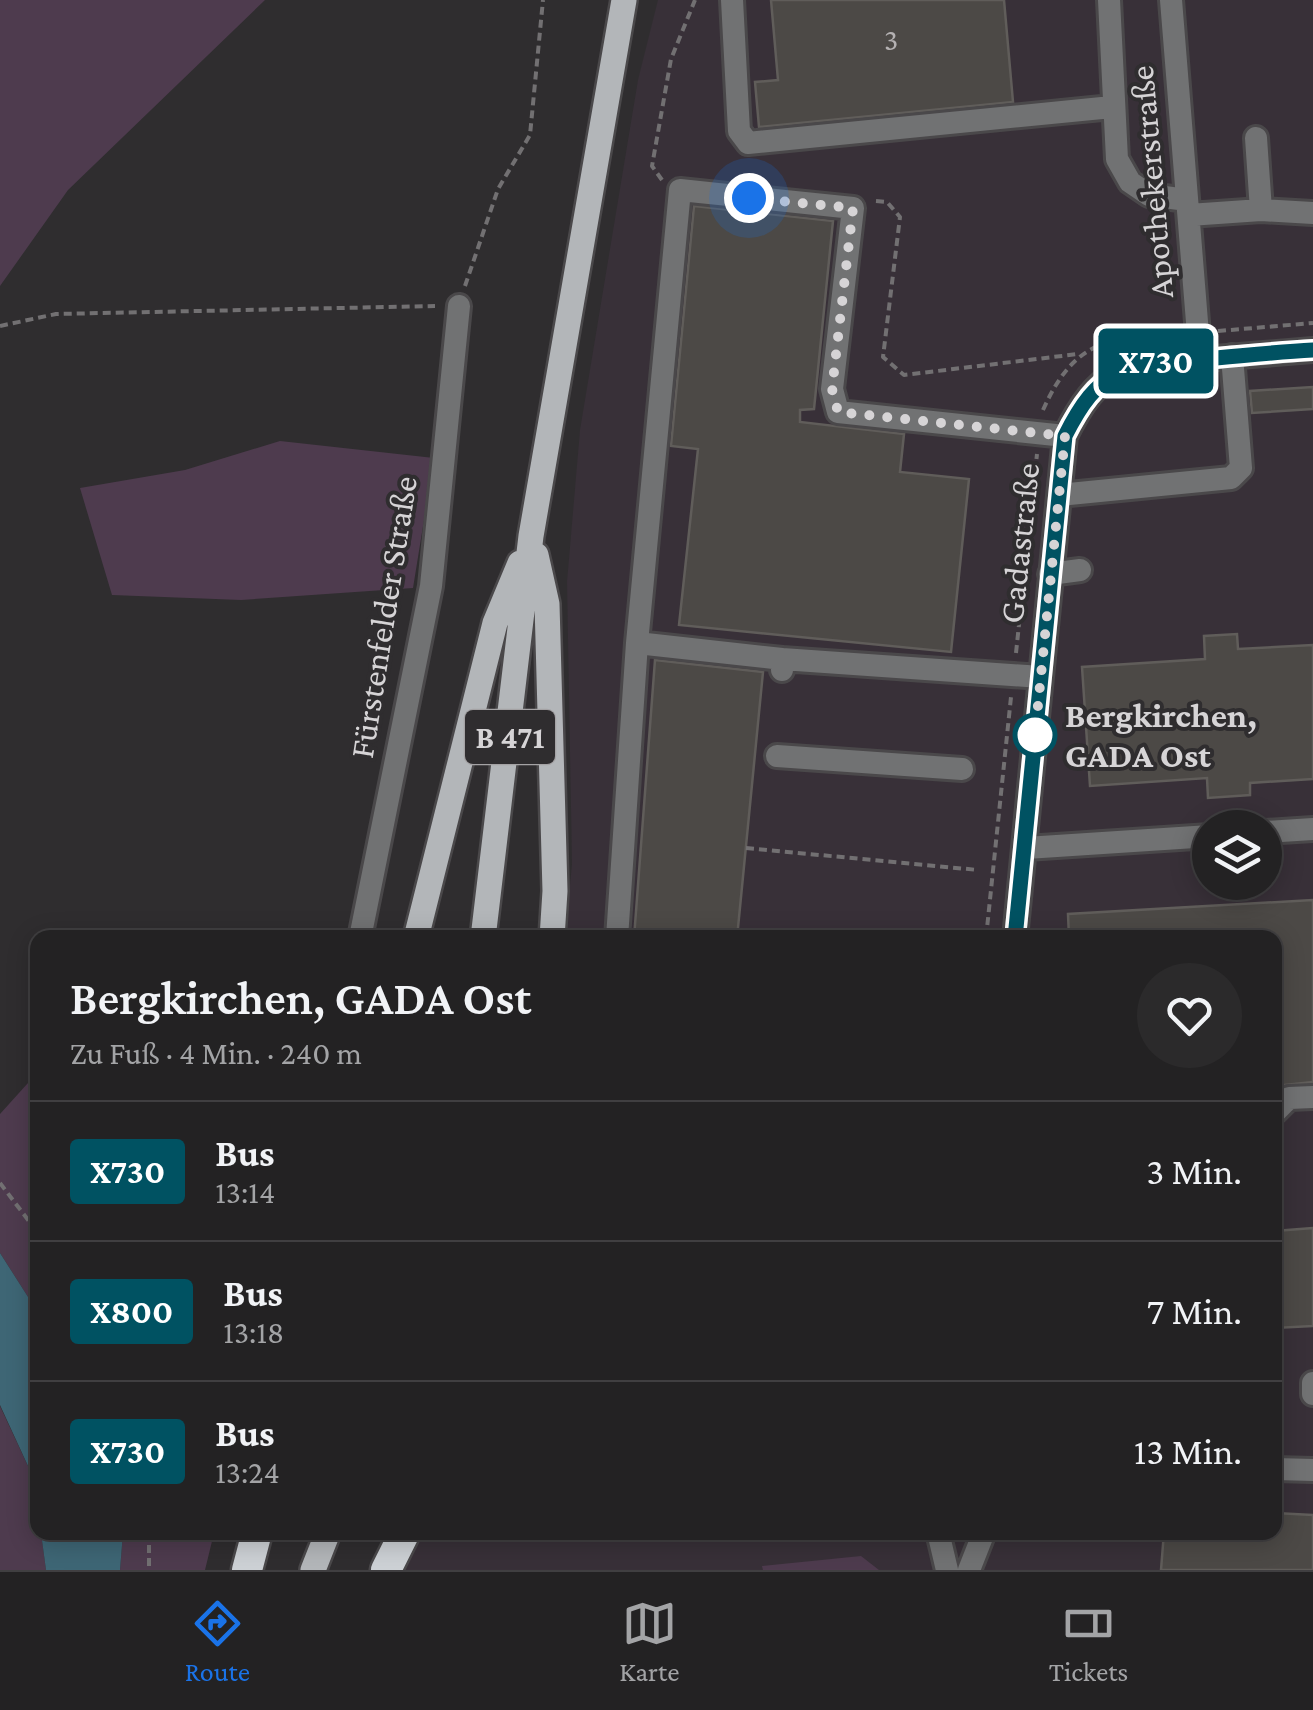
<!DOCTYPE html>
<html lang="de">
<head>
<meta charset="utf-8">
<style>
	:root { --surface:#232223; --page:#2b2a2b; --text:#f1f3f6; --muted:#a3a4a6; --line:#403f41; --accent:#1a73e8 }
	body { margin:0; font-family:"Crimson Pro",serif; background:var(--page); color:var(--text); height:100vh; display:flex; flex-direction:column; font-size:38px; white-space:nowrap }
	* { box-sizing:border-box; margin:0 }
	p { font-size:32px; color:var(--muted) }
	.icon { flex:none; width:55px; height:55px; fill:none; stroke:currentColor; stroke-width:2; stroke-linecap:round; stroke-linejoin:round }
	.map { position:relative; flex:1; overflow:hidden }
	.panel { position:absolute; left:30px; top:930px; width:1252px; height:610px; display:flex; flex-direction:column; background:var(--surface); border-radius:20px; box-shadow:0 5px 25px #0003,0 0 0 2px var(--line) }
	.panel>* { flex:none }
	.badge { padding:0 20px; border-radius:8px; font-size:35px; line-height:65px }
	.buttons { position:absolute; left:1192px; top:810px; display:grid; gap:20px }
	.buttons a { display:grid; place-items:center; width:90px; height:90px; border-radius:50%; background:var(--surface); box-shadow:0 5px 25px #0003,0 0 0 2px var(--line); font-size:50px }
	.you { position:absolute; width:50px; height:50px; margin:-25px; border:8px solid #fff; border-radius:50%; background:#1a73e8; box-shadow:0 0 0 15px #1a73e833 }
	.map>.badge { position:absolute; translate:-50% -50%; box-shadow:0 0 0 5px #fff }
	.round { display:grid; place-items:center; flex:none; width:105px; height:105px; border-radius:52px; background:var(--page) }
	.overview { display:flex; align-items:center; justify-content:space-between; height:170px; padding:0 40px }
	h1 { font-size:48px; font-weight:600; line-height:75px }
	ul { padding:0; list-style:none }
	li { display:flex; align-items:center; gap:30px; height:140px; padding:0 40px; border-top:2px solid var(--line) }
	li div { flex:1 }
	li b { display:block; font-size:38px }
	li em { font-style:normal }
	li .badge { min-width:110px; font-weight:700; text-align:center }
	.tabs { display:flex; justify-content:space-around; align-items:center; height:140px; border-top:2px solid var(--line); background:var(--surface); font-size:28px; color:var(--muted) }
	.tabs a { display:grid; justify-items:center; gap:5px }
	.tabs .active { color:var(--accent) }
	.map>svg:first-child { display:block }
	.built { fill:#383038; fill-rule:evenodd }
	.green { fill:#4e3b4e }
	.water { fill:#3e6675 }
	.building { fill:#4c4946; stroke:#605d5a; stroke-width:2.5 }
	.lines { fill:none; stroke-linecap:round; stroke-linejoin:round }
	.minor-casing { stroke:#4a484a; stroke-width:28 }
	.major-casing { stroke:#4a484a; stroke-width:30 }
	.highway-casing { stroke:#4a484a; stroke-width:35 }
	.path { stroke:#727072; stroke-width:4; stroke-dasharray:8 5; stroke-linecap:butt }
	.minor { stroke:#717273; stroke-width:22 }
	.major { stroke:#b3b6b9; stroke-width:25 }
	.highway { stroke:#cdd1d5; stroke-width:30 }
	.line-casing { stroke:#fff; stroke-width:22 }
	.line { stroke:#005262; stroke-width:15 }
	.walk { stroke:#d6d4d6; stroke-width:10; stroke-dasharray:0 18 }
	.stop-dot { fill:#fff; stroke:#005262; stroke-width:5 }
	.labels { text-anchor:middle; stroke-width:8; stroke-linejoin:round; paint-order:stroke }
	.number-label { font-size:30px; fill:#b4b1b2 }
	.shield { fill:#2f2d2f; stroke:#a4a2a4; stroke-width:2.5 }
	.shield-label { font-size:32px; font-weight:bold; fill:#d6d4d6 }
	.street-label { font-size:35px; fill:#d6d4d6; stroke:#2f2d2f }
	.stop-label { font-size:35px; font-weight:bold; fill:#d6d4d6; stroke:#2f2d2f; text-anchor:start }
</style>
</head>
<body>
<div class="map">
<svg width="1313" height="1570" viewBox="0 0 1313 1570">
	<rect width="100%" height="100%" fill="#2f2d2f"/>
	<!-- built -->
	<path class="built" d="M658,0H1313V1570H395L414,1532H1275V938L565,937L572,864L567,582L580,430L638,80ZM1210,828H1265V882H1210Z"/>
	<!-- green -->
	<path class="green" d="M0,0H265L68,190L0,286Z
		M280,441L434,458L413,588L241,600L112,595L80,488L185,470Z
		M37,1073V1311L0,1253V1114Z
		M0,1406L34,1479L46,1570H0Z
		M123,1533H214L205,1570H120Z
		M861,1556L879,1570H763L762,1566Z"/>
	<!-- water -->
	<path class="water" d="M0,1253L37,1311V1506L34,1479L0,1405Z
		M41,1533H123L120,1570H46Z"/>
	<!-- building -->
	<path class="building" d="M771,0H1004L1013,102L759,127L755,82L778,80Z
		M694,206L833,221L814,409L800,410V422L904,434L900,472L969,479L951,652L679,625L698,449L671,446Z
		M1313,387V409L1252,413L1250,391Z
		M1237,634L1238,649L1313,645V779L1250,783V795L1208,798L1207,778L1090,786L1082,667L1205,659L1204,636Z
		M655,660L763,672L737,938H634Z
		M1313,900V1082L1275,1086V938H1069L1068,914Z
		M1313,1228V1326L1275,1328V1231Z
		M1275,1513L1313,1515V1570H1161L1164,1532H1275Z"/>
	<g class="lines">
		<!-- minor casing -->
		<g class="minor-casing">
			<path id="minor" d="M732,0L739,131L748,143L1112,107
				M1109,0L1117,159L1130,182L1149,195L1187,200
				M1171,0L1200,359
				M1256,138L1261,210
				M1189,215L1261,210L1313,213
				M1059,495L1231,478L1241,468L1232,356
				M1050,574L1080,570
				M637,643L680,190L853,208L832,389L838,412L1065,436
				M782,670V659L1041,677
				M777,756L962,769
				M1265,832L1313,829
				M1026,848L1210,836
				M360,938L431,586L459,306
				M617,938L637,643L782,659
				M1015,938L1065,436C1103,360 1127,366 1203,359C1240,356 1276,353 1313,350
				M1275,1112L1289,1098L1313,1097
				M1313,1383V1394
				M1275,1469L1313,1470
				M938,1532L947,1570
				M969,1570L984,1532"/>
		</g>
		<!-- major casing -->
		<g class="major-casing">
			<path id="major" d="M536,555L547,604L555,891L552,938
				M416,938L495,623L520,563
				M483,938L531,536L624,0
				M313,1570L328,1532"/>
		</g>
		<!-- highway casing -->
		<g class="highway-casing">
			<path id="highway" d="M247,1570L257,1532
				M386,1570L405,1532"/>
		</g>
		<!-- path -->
		<path class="path" d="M662,180L652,166L671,59L695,0
			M876,201L887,202L900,217L883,357L904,375L1078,354
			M465,286L498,189L530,135L543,0
			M0,326L56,314L435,306
			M1218,331L1313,323
			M1043,410C1073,343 1105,337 1174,333
			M1016,653L1037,454
			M746,848L978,870
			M986,938L1011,697
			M0,1183L38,1233
			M149,1532V1570"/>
		<!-- minor -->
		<use href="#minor" class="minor"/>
		<!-- major -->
		<use href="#major" class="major"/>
		<!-- highway -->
		<use href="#highway" class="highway"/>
	</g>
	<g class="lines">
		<!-- line casing -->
		<g class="line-casing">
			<path id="line" d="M1015,938L1065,436C1102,362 1128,366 1203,359C1240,356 1276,352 1313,350"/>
		</g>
		<!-- line -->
		<use href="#line" class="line"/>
		<!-- walk -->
		<path class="walk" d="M749,198L853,208L832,389L838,412L1065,436L1035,735"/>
	</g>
	<!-- markers -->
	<circle class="stop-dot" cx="1035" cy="735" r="20"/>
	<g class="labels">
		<!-- number labels -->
		<g class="number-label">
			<text x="891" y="50">3</text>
		</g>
		<!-- shield labels -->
		<rect class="shield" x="465" y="710" width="90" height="54" rx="8"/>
		<g class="shield-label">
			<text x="510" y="748">B 471</text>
		</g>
		<!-- street labels -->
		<g class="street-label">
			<text transform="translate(1151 182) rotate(-95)" y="12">Apothekerstraße</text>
			<text transform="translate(1019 543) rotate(-84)" y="12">Gadastraße</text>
			<text transform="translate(383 617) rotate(-81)" y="12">Fürstenfelder Straße</text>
		</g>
		<!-- stop labels -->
		<g class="stop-label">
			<text x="1065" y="727">Bergkirchen,<tspan x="1065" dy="40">GADA Ost</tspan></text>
		</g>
	</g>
</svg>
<div class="buttons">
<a><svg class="icon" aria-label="layers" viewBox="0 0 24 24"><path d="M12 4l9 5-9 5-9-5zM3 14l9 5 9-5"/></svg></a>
</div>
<div class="you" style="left:749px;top:198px"></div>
<b class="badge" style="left:1156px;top:361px;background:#005262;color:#fff">X730</b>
<section class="panel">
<div class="overview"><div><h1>Bergkirchen, GADA Ost</h1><p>Zu Fuß · 4 Min. · 240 m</p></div><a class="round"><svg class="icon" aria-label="heart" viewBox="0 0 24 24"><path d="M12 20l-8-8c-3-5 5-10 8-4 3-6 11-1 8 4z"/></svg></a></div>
<ul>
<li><span class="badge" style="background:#005262;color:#fff">X730</span><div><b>Bus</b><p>13:14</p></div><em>3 Min.</em></li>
<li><span class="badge" style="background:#005262;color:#fff">X800</span><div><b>Bus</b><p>13:18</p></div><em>7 Min.</em></li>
<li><span class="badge" style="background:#005262;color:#fff">X730</span><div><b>Bus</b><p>13:24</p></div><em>13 Min.</em></li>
</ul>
</section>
</div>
<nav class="tabs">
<a class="active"><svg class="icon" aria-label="directions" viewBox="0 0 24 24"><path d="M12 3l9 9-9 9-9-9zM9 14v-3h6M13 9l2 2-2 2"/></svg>Route</a>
<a><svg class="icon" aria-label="map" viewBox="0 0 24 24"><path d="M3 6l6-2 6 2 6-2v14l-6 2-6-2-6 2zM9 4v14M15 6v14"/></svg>Karte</a>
<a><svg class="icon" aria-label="tickets" viewBox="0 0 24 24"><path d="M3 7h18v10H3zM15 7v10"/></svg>Tickets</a>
</nav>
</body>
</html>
